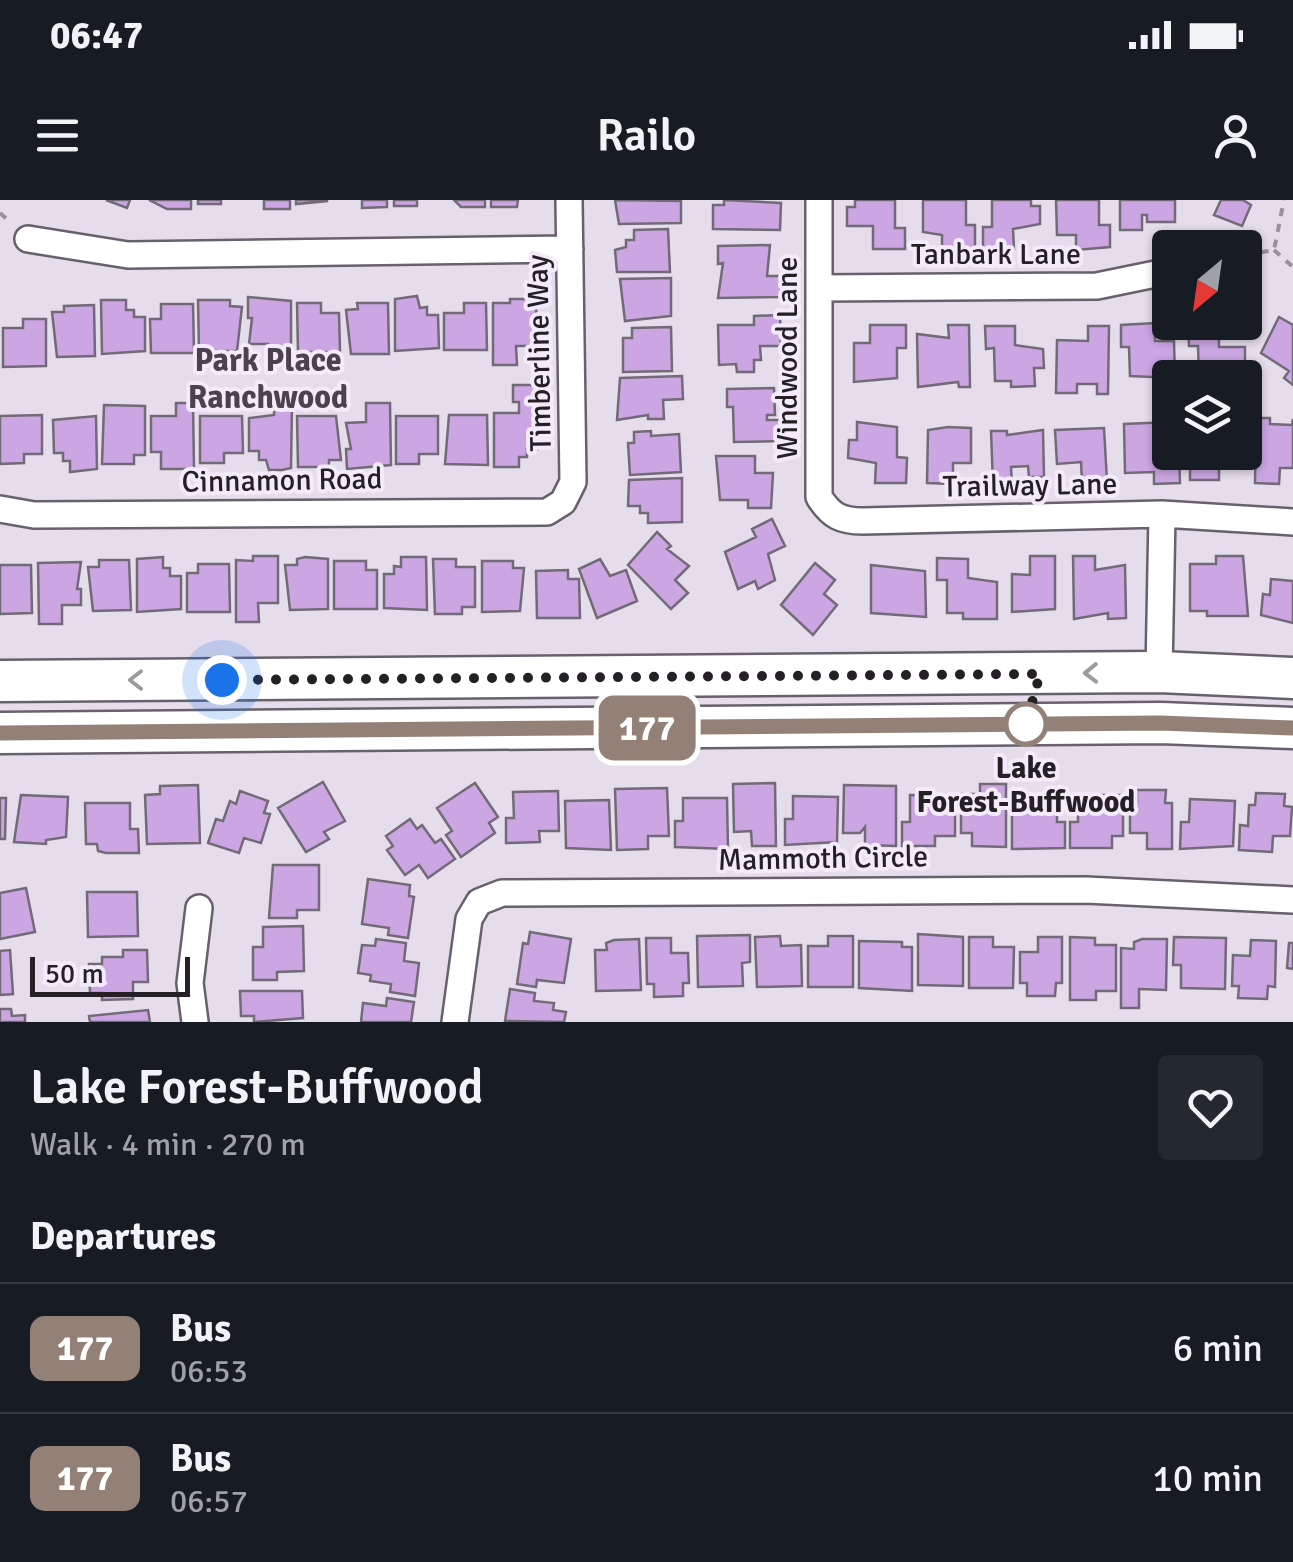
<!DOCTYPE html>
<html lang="en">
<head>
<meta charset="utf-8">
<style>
	:root { --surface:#171b24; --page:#242831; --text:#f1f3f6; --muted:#9ea1a6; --line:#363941 }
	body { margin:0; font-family:Signika,sans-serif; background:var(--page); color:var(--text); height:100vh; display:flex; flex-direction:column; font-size:38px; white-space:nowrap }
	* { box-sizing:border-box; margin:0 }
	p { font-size:32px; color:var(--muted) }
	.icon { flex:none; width:55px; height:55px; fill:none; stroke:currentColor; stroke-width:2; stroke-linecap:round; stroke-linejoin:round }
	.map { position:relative; height:822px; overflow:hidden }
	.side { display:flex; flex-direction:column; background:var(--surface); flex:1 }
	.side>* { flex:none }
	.badge { padding:0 20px; border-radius:15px; font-size:35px; line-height:65px }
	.needle { width:65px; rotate:209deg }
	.fabs { position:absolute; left:1152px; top:30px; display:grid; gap:20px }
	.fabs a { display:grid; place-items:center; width:110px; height:110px; border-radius:10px; background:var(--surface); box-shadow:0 2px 8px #0004; font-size:50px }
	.scale { position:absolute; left:30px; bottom:25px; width:160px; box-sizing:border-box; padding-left:10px; border:5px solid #242026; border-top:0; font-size:28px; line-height:35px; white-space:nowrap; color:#242026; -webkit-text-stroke:8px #f3eafa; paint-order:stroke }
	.you { position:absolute; width:50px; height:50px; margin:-25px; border:8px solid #fff; border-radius:50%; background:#1a73e8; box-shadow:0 0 0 15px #1a73e833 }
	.map>.badge { position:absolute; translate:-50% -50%; box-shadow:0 0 0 5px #fff }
	h2 { padding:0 30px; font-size:38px; line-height:90px }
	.round { display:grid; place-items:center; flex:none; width:105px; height:105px; border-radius:10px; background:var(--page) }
	.head { display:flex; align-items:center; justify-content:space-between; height:170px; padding:0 30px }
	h1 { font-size:48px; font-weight:600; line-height:75px }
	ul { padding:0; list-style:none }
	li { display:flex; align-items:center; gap:30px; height:130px; padding:0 30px; border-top:2px solid var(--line) }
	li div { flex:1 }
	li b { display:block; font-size:38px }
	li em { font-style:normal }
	li .badge { min-width:110px; font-weight:700; text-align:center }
	.status { display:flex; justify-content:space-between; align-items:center; height:70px; padding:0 50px; background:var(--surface); direction:ltr }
	.status svg { height:28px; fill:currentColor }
	header { display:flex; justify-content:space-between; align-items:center; height:130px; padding:0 30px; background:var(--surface); font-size:45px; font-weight:600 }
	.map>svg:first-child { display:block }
	.building { fill:#cba6e3; stroke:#726a77; stroke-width:2.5 }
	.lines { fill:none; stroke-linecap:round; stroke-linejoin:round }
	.street-casing { stroke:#67606d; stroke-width:30 }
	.primary-casing { stroke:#67606d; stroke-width:45 }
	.path { stroke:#98919d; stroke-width:4; stroke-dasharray:8 8; stroke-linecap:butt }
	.street { stroke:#fff; stroke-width:25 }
	.primary { stroke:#fff; stroke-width:40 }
	.oneway { stroke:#9c9b9d }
	.line-casing { stroke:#fff; stroke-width:22 }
	.line { stroke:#938177; stroke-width:15 }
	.walk { stroke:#242026; stroke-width:10; stroke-dasharray:0 18 }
	.stop-dot { fill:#fff; stroke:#938177; stroke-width:5 }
	.labels { text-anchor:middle; stroke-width:8; stroke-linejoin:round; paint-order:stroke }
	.street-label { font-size:30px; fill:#242026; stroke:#f3eafa }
	.stop-label { font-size:30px; font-weight:bold; fill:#242026; stroke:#f3eafa }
	.neighbourhood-label { font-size:32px; font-weight:bold; fill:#4a434f; stroke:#f3eafa }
</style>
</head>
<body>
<div class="status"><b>06:47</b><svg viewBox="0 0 49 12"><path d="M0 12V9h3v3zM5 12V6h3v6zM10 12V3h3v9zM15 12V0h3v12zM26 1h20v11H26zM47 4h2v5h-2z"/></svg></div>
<header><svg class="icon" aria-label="menu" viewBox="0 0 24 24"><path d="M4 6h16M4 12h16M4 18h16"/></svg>Railo<svg class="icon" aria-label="person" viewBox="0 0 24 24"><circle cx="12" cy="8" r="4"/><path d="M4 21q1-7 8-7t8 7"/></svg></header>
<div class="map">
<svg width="1293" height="822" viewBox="0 0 1293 822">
	<rect width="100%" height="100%" fill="#e6ddec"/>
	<!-- building -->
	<path class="building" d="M106,0H130L127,8Z
		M149,0H191V9H167Z
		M198,0H221V4H198Z
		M264,0H290V9H264Z
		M296,0H327V1L296,4Z
		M362,0H387V7L362,8Z
		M394,0H417V6H394Z
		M454,0H485V7H461Z
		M491,0H518L517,7H491Z
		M615,0L681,1V23L619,24Z
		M724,0L781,3L780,30L713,29V5H724Z
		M855,0H895V28H905V49H873V26H847V7H855Z
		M923,0H966V25H975V48L942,50V35L923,32Z
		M992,0H1031V6H1040V24L1013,29L1014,49H983V27H992Z
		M1056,0H1099V25H1110V47L1076,50V35H1057Z
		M1120,0H1175V22H1147V15H1142V30H1120Z
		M1221,0H1243L1251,5L1242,26L1214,15Z
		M668,29L670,72H617L615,50L626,47V40H634V30Z
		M770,45L767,76H780L781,97L718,98L723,63L718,64V46Z
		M671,78V116L625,121L620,79Z
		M417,96L420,108L427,107V115H438L439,148L395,151V99Z
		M248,97L291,101V162H268V144H249L252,118H248Z
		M510,99H536L537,146H516L517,165H493V103H510Z
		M101,100H126V110H134V117H145V151L102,154Z
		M198,100H230V106L242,107L237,151H199Z
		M297,103H321V113H339L340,152H298Z
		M357,103H388L389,154H351L346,110L358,109Z
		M464,103H486L487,150H444V113H464Z
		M161,104H193L194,153H151L150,119H161Z
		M94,105L95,156L57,157L52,112H64V106Z
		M780,115L781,146H760L761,160H754V172H737L736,164L719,165L718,125H754V116Z
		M1279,117L1293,125V185L1284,178L1289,171L1261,153Z
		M23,119H46V166L3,167V128H23Z
		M1155,123V141H1174L1175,178L1130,176L1129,147H1121V125Z
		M1188,123H1219V147H1245V185V178H1199L1198,146H1189Z
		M870,125H906V148H897V178L854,182V143H870Z
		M948,125H969L970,187H959L958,182L918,187L917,134L949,138Z
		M985,126H1015V145L1043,149L1044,168H1034L1035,186L1011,187V181H995L994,148L986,149Z
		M1088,126H1109L1108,194H1097V184H1077V193H1056L1057,140L1088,141Z
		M671,127L672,171L623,172V138H632V128Z
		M682,176L683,199L663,200L664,219H648V215L617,220L620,178Z
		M513,185H537L538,249H527V257H519V267H494V213H519V202H513Z
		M774,188L775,215H767V220H782L783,241L734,242L733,207H727V189Z
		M176,203H193L194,269H161V252H151V216H176Z
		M274,203H292L291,268L282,270H269L266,260H259V251H249V218L274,215Z
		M366,203H390L391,265L347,269L346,249H351L346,223L366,222Z
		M104,205L145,206V255H134V264H102Z
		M42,215V254H24V263L0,264V216Z
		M449,215H487L488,265L445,264Z
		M96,216L97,269L70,272V261H63V253H54L53,220Z
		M200,216H242L243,253H224V263H200Z
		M297,216H336L341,260H329V267H298Z
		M396,216H438V254H419V264H396Z
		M1256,218H1270V224L1292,225L1293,219V268H1280L1279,284L1255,283Z
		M857,222L897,227V257L907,258L906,283H875L876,263L848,258L849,240H857Z
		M1170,222V252H1179L1180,283L1154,284V272L1125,273L1124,224Z
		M1246,225L1245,261H1219V280H1190V259H1202V252H1245Z
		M948,227L971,228V263H953V284L927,283L928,230Z
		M1104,228L1107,281L1082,282L1081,262L1057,264L1055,230Z
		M1043,230L1044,277H1029L1028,266L1011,267L1012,284L993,285L991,231H1007V235Z
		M651,231V236L679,234L681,272L630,275L628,243H634V232Z
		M716,256H755V273H773L771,308H748V300H720Z
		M682,278V322L648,323V313H640V306H628L629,280Z
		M772,319L785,346L768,354L775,380L758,389L755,381L738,389L725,352L756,337L752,329Z
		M657,332L671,346L667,349L689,366L675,380L688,393L671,409L628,365Z
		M253,356H278V403H258L259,422H236V360L253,361Z
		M1030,356H1055V409L1012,412V374L1030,375Z
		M1073,356H1095V370L1125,365L1126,418L1108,419V413L1074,419Z
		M1216,356H1243L1248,416H1207V411H1190V364H1216Z
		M163,357V368H170V376H181V409L137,412V359Z
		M305,357L328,359V409L290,410L285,365H297V359Z
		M401,357H426L427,410L384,408V374H394V366L401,367Z
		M937,358L968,359V378L997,382V419H963V413H947V380H937Z
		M433,359H456V367H475V407H462V414H435Z
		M600,359L610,376L626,370L637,401L597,418L579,369Z
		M99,360H129L131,410L93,411L88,367H99Z
		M334,361H366V370H377V409H334Z
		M482,361H513V368H524L520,411L482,412Z
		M81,362L77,389H81V405H62V424H39L38,363Z
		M815,363L835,380L824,394L837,405L813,435L781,405Z
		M198,364H229L230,412H187V373H198Z
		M0,365H31L32,413L0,414Z
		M871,365L925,371L926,417L871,413Z
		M568,370V379H579L580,418H537L536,371Z
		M1271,379L1293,381V423L1261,415L1263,394L1270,395Z
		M323,582L345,621L324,632L329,639L306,652L278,608Z
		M475,583L498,617L489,623L495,633L461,657L446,635L452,631L437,608Z
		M775,583L776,646H752L751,631L734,632L733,584Z
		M980,584H1006V647L972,646V633H961V594H980Z
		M198,585L200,643L147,644L145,595L160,594V586Z
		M844,585L896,586V646L865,645V627L860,633H843Z
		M667,588L669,636H648V649L617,650L615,589Z
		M1137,590H1166L1165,603H1172V649H1147V633H1130V603H1137Z
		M240,591L268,601L264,613L270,614L261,643L244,638L239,653L208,643L216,619L223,621L230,601L236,604Z
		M558,591L559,631H539L540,642L506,643V618H514L513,592Z
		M1256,593L1285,594L1284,606L1292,607L1290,636H1273L1272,652L1239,650L1240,625L1248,626L1249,605H1255Z
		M21,595L68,597L66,637L46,640V644L14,642Z
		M910,595L955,596V636H935V646H902V622H910Z
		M1078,595H1123V636H1112V648H1070V622H1078Z
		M793,596L838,597L837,642L785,645V619H793Z
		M0,598H6L5,639H0Z
		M683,598H727L728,649L675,647V621H683Z
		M1012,598H1057V622H1065V648L1012,649Z
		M1190,599L1235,601L1233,646L1180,649L1181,622H1189Z
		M609,600L611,650L566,648L565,601Z
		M85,603H130V629H138L139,653H106L98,651L97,644H86Z
		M410,619L417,629L422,625L435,643L441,639L455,659L428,678L419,665L405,675L387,650L393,646L386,636Z
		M273,665H319V710H297V718H269Z
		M368,679L410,685L409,696L414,697L408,738L388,735L389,728L362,724Z
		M26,688L35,732L0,739V693Z
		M87,692H137L138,736L88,737Z
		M303,726L304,771L277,772V780H253V747H263V727Z
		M530,732L571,739L564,783L537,780L536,787L517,784L523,743L528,744Z
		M918,734L963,737V786L918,785Z
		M750,735V762L742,763L743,786L698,787L697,736Z
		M780,736L781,746L801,745L802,786L757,787L755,737Z
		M828,736H853V787H808V746H828Z
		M969,737H993V747H1014L1013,788H969Z
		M1038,737H1062V783H1056L1055,796H1027V783H1020V752H1038Z
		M1070,737L1095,738V745H1116V791H1096V800H1070Z
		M1174,737L1226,738L1225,789L1181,788V765H1173Z
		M646,738H671V753H688L689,783H683V796L654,797V784H647Z
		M376,739L406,743L404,761L419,763L415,796L390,792L391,784L370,781L371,775L358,773L362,745L375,746Z
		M639,739L641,790L596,791L595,750H607L606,743L614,740Z
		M1142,739H1167L1166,790L1139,789V808H1121V748L1134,749V742Z
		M1251,740L1276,741L1275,787L1268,786L1267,799L1238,798L1239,786H1232L1233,755L1250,756Z
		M859,741L902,742V747H912V791L859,788Z
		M1289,743H1293V769L1287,768Z
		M10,750L13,794L0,795V751Z
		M123,750H147L148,782H133V799L102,800V793H90L89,764H102V757H123Z
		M510,789L535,793L534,801L554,803L553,810L566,812L564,822L505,821Z
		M240,791H302L303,818L254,822V816H241Z
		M387,798L414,802L411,822H361L363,803L386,806Z
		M0,809H11L12,816L25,815V822H0Z
		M148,810L150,822H90L89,816Z"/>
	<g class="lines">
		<!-- street casing -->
		<g class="street-casing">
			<path id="street" d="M819,0V297C831,316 841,321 863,321L1162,314L1293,322
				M28,39L128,55L570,49
				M820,88L1097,86L1170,71
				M0,309L34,315L547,312L563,302L573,282L569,0
				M1159,472L1162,314
				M195,822L190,783L199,708
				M455,822L469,719L479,702L502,693L1086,690L1293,700"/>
		</g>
		<!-- primary casing -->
		<g class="primary-casing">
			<path id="primary" d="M0,481L1159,472L1293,478
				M0,533L1161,523L1293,528"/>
		</g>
		<!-- path -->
		<path class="path" d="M0,13L10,22
			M1274,50L1293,67
			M1245,55L1274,50L1284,0"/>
		<!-- street -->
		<use href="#street" class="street"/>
		<!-- primary -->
		<use href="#primary" class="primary"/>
	</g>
	<!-- one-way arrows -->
	<defs><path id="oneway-chevron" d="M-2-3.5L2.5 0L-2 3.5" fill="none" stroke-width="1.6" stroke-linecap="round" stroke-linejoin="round" transform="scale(2.5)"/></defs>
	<g class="oneway">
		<use href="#oneway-chevron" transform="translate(1091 473) rotate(179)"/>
		<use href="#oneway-chevron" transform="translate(136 480) rotate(180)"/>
	</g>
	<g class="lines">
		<!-- line casing -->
		<g class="line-casing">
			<path id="line" d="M0,533L1160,523L1293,528"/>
		</g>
		<!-- line -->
		<use href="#line" class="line"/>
		<!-- walk -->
		<path class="walk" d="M222,480L1040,474L1026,524"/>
	</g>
	<!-- markers -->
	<circle class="stop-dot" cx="1026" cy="524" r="20"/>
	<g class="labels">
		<!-- street labels -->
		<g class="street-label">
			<text x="996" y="64">Tanbark Lane</text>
			<text transform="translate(539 153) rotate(-91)" y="10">Timberline Way</text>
			<text transform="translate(787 158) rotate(-90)" y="10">Windwood Lane</text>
			<text transform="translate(282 280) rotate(-1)" y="10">Cinnamon Road</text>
			<text transform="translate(1030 285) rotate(-1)" y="10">Trailway Lane</text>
			<text transform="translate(823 658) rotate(-1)" y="10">Mammoth Circle</text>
		</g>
		<!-- stop labels -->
		<g class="stop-label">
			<text x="1026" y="578">Lake<tspan x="1026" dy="34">Forest-Buffwood</tspan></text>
		</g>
		<!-- neighbourhood labels -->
		<g class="neighbourhood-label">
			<text x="268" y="171">Park Place<tspan x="268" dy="37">Ranchwood</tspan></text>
		</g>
	</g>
</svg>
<div class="fabs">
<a><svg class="needle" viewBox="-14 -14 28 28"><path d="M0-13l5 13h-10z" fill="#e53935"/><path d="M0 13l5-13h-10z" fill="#9ea1a6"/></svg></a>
<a><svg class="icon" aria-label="layers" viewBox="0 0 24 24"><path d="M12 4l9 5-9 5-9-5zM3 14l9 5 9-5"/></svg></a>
</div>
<div class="scale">50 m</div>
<div class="you" style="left:222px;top:480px"></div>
<b class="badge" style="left:647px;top:528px;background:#938177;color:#fff">177</b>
</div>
<section class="side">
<div class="head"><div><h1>Lake Forest-Buffwood</h1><p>Walk · 4 min · 270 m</p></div><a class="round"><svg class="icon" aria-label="heart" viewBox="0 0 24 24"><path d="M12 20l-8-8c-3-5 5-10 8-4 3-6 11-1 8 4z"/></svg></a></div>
<h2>Departures</h2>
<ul>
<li><span class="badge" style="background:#938177;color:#fff">177</span><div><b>Bus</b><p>06:53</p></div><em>6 min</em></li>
<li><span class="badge" style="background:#938177;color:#fff">177</span><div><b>Bus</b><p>06:57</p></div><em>10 min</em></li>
</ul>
</section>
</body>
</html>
